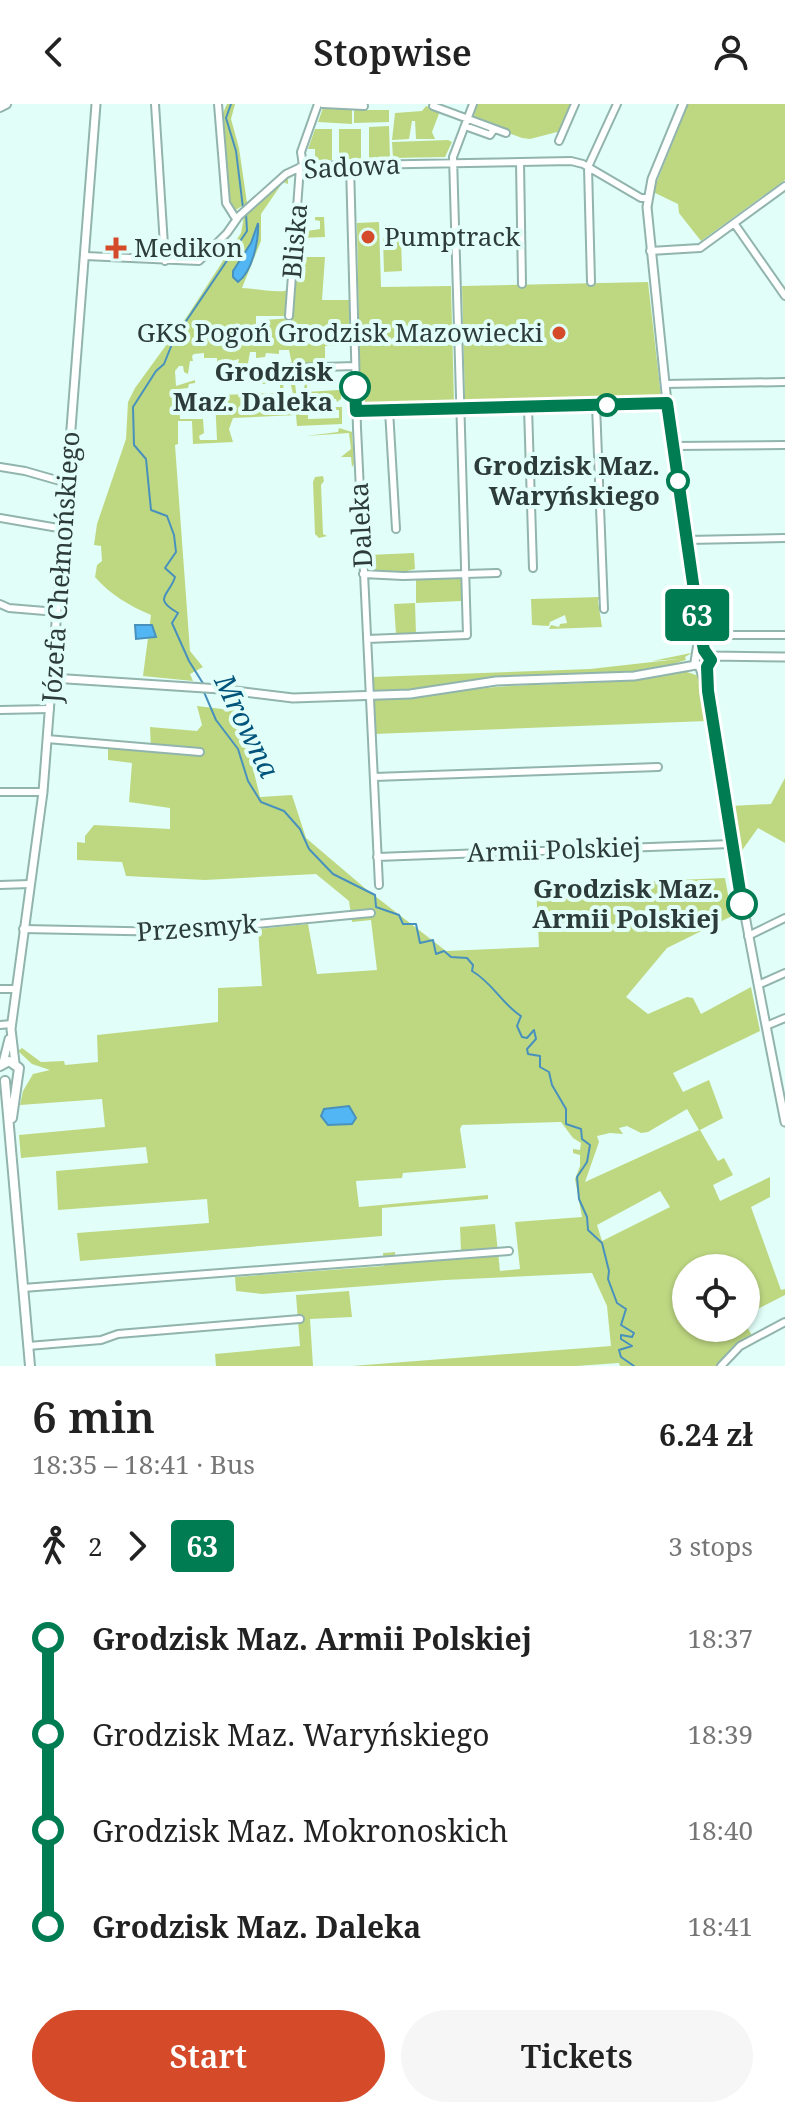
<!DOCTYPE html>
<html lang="en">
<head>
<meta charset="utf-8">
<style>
	:root { --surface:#fff; --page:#f6f6f6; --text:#222; --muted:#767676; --accent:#d54b2a }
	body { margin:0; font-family:"Noto Serif",serif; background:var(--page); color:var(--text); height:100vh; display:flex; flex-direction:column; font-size:30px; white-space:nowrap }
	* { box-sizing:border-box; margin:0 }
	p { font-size:26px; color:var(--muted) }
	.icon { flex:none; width:44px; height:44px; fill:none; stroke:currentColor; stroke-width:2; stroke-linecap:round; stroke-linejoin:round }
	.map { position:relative; height:1262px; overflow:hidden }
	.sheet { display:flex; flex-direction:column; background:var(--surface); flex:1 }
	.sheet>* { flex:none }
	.badge { padding:0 16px; border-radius:6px; font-size:28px; line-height:52px }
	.fabs { position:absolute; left:672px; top:1150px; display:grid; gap:16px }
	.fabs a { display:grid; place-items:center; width:88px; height:88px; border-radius:50%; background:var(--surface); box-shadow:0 2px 6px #0004; font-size:40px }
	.map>.badge { position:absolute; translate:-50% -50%; box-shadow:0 0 0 4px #fff }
	.legs { display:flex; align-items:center; gap:12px; height:88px; padding:0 32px; font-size:26px }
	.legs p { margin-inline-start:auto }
	.summary { display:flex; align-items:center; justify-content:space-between; height:136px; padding:0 32px }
	h1 { font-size:44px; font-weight:600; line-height:60px }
	.action { display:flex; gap:16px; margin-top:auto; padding:16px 32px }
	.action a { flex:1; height:92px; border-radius:48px; background:var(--accent); color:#fff; font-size:32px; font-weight:600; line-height:92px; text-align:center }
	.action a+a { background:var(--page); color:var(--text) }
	ul { padding:0 32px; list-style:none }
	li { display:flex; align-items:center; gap:28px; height:96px; font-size:30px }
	li i { display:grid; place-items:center; width:12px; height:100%; margin:0 10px; background:currentColor }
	li i::after { content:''; width:20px; height:20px; margin:-10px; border:6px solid; border-radius:50%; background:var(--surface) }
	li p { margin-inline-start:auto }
	li:first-child i { background:linear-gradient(#0000 50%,currentColor 0) }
	li:last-child i { background:linear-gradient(currentColor 50%,#0000 0) }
	header { display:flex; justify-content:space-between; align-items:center; height:104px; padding:0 32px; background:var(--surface); font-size:36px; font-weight:600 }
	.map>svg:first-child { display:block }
	.green { fill:#bed882; fill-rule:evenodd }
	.water { fill:#53b6f4; stroke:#4891bc; stroke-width:2 }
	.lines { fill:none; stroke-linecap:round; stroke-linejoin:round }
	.stream { stroke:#4891bc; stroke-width:2 }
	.minor-casing { stroke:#91b4ad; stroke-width:10 }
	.tertiary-casing { stroke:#91b4ad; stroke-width:11 }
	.secondary-casing { stroke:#91b4ad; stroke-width:12 }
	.minor { stroke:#fff; stroke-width:6 }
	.tertiary { stroke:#fff; stroke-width:7 }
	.secondary { stroke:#fff; stroke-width:8 }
	.line-1-casing { stroke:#fff; stroke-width:18 }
	.line-1 { stroke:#007c52; stroke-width:12 }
	.poi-dot { fill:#d54b2a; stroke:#e1fef8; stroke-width:3 }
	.stop-1-dot { fill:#fff; stroke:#007c52; stroke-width:4 }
	.labels { text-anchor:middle; stroke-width:8; stroke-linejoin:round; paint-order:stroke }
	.street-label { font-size:26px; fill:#2d3c39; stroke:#e1fef8 }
	.poi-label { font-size:26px; fill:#2d3c39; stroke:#e1fef8; text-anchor:start }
	.stop-label { font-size:26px; font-weight:bold; fill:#2d3c39; stroke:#e1fef8; text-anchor:end }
	.water-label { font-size:28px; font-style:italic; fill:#00537b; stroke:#e1fef8 }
</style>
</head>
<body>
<header><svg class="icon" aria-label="back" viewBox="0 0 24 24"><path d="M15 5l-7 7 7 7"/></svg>Stopwise<svg class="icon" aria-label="person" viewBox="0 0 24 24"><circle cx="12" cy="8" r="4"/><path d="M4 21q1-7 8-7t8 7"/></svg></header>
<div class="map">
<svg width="785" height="1262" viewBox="0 0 785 1262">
	<rect width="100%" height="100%" fill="#e1fef8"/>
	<!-- green -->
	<path class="green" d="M227,0H235L231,15L239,44L247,99L234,107L227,97L222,11Z
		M477,0H573L561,27L530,35L522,34L473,16Z
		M688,0H785V76L701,137L679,109L678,100L653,88V119L652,90Z
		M426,2L440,7L432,28L435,35H416L415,17H412L409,35L392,36L395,9L422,7Z
		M361,3L363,6H389V18L354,19V4Z
		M323,4H352V20L318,18Z
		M389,22L390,54H369V23Z
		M315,25H332V56H315V45H308Z
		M339,25H361V55H339Z
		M448,36L452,38L445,53L393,54L392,38Z
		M293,68L295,71L288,75V80L283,78L261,110V137L242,184C258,185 269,188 285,187L289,183L288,208L284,212H256V220L260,221L264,216L292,214L297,153H325L322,196H349V241L325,242V259L292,260L289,246H279V250L266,249L265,253L256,254V248H250L247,265H237L239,255L228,258L227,262L217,263V254H204V249L194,250L192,252L193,257H190L188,270L184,268L183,262H179L175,267L176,282L195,276V279L189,280L188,284L179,285L180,315H203L204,329L199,332L200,336H217L215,295H220V291L274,289L276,293L280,291V279L263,280L259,276L283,277L284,293L281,296L290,297L293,290L289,273L294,272L298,303L308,304V315L339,314V306H335V303H342V320L297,322L296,311L233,314L229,325L233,338L193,340L192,317H178V340L175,341L190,547L203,563L190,570L193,577L143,572L151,511C128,501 111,491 95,473L97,461L102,457L101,442L94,441L97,420L126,335L128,298L135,284L188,211L241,129L244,112Z
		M315,113H324L325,133L298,134L299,123L307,127L320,125V117L315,116Z
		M379,118L381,183L451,182L454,298L364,300L360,296L357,119Z
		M401,133L402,167L384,168L383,134Z
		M648,178L661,293L659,295L465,297L462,182Z
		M305,277H311V280L307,281V288L338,286L341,287V295L337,298L336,295L303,296Z
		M339,324L352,328L354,360L352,363L351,353H341L351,345L349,329L306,332L338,328Z
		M323,372L324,377L321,381L323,430L327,432L319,434L315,430L313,378L315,373Z
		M414,449L415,465L396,470L369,469L368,451Z
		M459,472L463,476L464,517L462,497L416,499V474Z
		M600,493L598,497L602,523L549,525L551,521L559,523L560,520L567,519L565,511L550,518L549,522L532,521L531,495Z
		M415,499L416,529L396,530L394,500Z
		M693,537L695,547L685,553L686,556L649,567L405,588H378L373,585V573L590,565L679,555L652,557L691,549L694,545Z
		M684,567L699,572L707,617L374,630V595C415,595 455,586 496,583C559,578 622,582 684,567Z
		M197,602L239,607L260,693L292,691L306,734L366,785L446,847L539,843L536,782L725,774L732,812L667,844L626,893L648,910L687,893L693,894L701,910L751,883L760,927L673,969L683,988L709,976L723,1014L700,1026L718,1057L724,1054L733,1071L713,1081L720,1097L770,1073V1093L751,1103L781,1186L785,1185V1191L746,1211V1164H686V1224H746V1221L753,1233L734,1242L716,1262H620L619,1259L576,1262H352L611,1242L607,1202L592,1169L445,1176L262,1190L236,1187L235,1173L384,1162L383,1149L395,1148V1152L461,1147L460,1123L495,1120L500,1167L520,1165L515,1118L582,1113L575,1075L580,1062V1051L573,1049V1045L580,1046L581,1039L573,1034L561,1018L462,1021L460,1025L466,1064L403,1069L402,1074L356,1077L359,1103L488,1091V1095L382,1104V1132L80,1157L77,1129L209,1119L207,1095L58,1106L56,1067L148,1059L146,1043L21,1054L19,1031L105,1023L102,995L20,1001L23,987L33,970L50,966L32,960L18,947L22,944L41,958L64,957L65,961L98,958L97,931L218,918V884L262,882L258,825L308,820L317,870L377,866L371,816L352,818L349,797L316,770L205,776L126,772L122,758L77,756V738L85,739V732L94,721L170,725V704L129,698L132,659L108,656V644L151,646L150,623L197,627L202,621ZM687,1005L699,1026L585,1078L599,1038L597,1032L610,1029L623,1030L619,1024L627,1022L641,1029L648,1028ZM660,1087L670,1103L602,1137L597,1121Z
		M785,674V739L758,724L738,752L730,702L771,700Z
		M349,1187L352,1213L310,1215L313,1262H216L215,1250L300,1242L296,1191Z"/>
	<!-- water -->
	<path class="water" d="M258,119C259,137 252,168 238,178L233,173V167L251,139Z
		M135,521H152L156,533L136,535Z
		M349,1002L356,1014L352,1020L328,1021L321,1012L324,1005Z"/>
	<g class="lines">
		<!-- stream -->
		<path class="stream" d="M231,0L226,14L236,47L243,104
			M204,581L189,557L172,519L178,509C152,494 169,492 175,473L165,464L176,448L174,431L167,412L151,406L146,355L134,341L133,303L156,267L164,260L174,235L247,127L246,109
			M204,588L216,616L238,645L248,677L261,698L284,707L300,725L309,745L333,770L375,791L376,803L399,811L403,820H416L420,839L433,836L436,850L444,847L451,853L467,854L473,861L472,867C493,879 502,900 521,912L517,922L522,933L527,934L534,926L536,935L527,945L528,950L540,952V963L549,968L552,981L566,1005V1020L581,1025L582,1035L590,1041L587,1058L577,1073L579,1095L587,1113L588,1126L602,1139L609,1167L608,1175L617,1199L626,1205L621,1221L634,1229L632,1233L621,1231V1235L632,1242L619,1246L621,1253L634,1262"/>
		<!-- minor casing -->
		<g class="minor-casing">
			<path id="minor" d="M155,0L165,157
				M218,0L226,99L236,115
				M323,0L364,2
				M433,2L506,29
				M465,22L490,31L494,25
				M559,37L575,0
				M520,58L522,180
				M350,61L357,324L379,781
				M303,62L301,48L318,0
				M734,119L785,192
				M650,147L700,144L785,82
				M85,152L199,157L227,129L239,112L286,70L303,62L571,57L583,60L641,94H647
				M591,178L588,63L617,0
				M289,212L300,63
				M278,268L287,264L355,262
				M665,280L785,278
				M596,301L604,505
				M528,303L533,464
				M389,306L396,425
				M356,307L667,299
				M673,342L785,341
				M0,363L25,367L67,379
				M0,414L64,425
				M687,436L785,434
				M363,470L403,472L497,469
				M0,500L9,504L57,508
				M698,531H785
				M367,535L467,531L453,53L473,0
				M0,606L50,605
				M47,635L200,648
				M374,673L658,663
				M0,688H43
				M377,753L731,740
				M0,781L30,780
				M23,825L175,828L371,809
				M748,832L785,814
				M758,881L785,869
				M0,885H16
				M0,921L12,920
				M766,922L785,914
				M23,1184L509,1147
				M28,1242L101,1236L118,1230L300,1215
				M721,1262L740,1242L785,1218"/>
		</g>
		<!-- tertiary casing -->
		<g class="tertiary-casing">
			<path id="tertiary" d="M683,0L652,75L647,103L667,299L698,517L704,546L711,556C701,585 715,638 720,670C739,787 762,902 785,1018
				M698,539L695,558L700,564L705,579
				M710,552L785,553
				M52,574L220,585L293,594L410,590L496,577L634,572L696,561
				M3,959L9,935
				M15,959L11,925L43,688L96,0"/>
		</g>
		<!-- secondary casing -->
		<g class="secondary-casing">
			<path id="secondary" d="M0,3L6,0
				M0,962L9,957L19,964L12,1014
				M5,977L30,1262"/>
		</g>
		<!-- minor -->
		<use href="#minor" class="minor"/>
		<!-- tertiary -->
		<use href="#tertiary" class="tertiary"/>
		<!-- secondary -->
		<use href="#secondary" class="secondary"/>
	</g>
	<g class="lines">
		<!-- line-1 casing -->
		<g class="line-1-casing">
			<path id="line-1" d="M355,283L356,307L667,299L699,521L704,546L711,556L707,563L708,587L742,800"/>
		</g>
		<!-- line-1 -->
		<use href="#line-1" class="line-1"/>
	</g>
	<!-- markers -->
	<g class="poi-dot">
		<circle cx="368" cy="133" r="8"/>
		<path d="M112 132h8v8h8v8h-8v8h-8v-8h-8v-8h8z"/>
		<circle cx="559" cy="229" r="8"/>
	</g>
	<g class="stop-1-dot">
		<circle cx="355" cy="283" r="14"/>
		<circle cx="607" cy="301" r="10"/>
		<circle cx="678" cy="377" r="10"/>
		<circle cx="742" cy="800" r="14"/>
	</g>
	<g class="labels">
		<!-- street labels -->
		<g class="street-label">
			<text transform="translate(352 63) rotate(-3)" y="9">Sadowa</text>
			<text transform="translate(295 137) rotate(-85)" y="9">Bliska</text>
			<text transform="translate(361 421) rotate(-93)" y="9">Daleka</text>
			<text transform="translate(61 463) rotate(-86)" y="9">Józefa Chełmońskiego</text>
			<text transform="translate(554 746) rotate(-2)" y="9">Armii Polskiej</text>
			<text transform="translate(197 824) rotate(-4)" y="9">Przesmyk</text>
		</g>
		<!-- poi labels -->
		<g class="poi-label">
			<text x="384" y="142">Pumptrack</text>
			<text x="134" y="153">Medikon</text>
			<text x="543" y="238" text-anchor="end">GKS Pogoń Grodzisk Mazowiecki</text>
		</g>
		<!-- stop labels -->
		<g class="stop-label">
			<text x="333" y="277">Grodzisk<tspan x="333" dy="30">Maz. Daleka</tspan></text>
			<text x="660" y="371">Grodzisk Maz.<tspan x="660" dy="30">Waryńskiego</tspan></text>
			<text x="720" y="794">Grodzisk Maz.<tspan x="720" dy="30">Armii Polskiej</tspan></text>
		</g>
		<!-- water labels -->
		<g class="water-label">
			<text transform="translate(247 622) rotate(64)" y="10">Mrowna</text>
		</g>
	</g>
</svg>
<div class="fabs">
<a><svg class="icon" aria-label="locate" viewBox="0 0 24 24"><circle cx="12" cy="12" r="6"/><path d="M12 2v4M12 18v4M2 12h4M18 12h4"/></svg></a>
</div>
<b class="badge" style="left:697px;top:511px;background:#007c52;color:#fff">63</b>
</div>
<section class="sheet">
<div class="summary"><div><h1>6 min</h1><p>18:35 – 18:41 · Bus</p></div><b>6.24 zł</b></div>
<div class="legs"><svg class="icon" aria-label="walk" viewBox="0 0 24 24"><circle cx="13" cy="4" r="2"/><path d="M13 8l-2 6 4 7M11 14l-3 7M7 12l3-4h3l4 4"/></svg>2<svg class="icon" aria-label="forward" viewBox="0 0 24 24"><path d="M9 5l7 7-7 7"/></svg><b class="badge" style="background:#007c52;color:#fff">63</b><p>3 stops</p></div>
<ul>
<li><i style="color:#007c52"></i><b>Grodzisk Maz. Armii Polskiej</b><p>18:37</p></li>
<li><i style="color:#007c52"></i><span>Grodzisk Maz. Waryńskiego</span><p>18:39</p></li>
<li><i style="color:#007c52"></i><span>Grodzisk Maz. Mokronoskich</span><p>18:40</p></li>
<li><i style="color:#007c52"></i><b>Grodzisk Maz. Daleka</b><p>18:41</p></li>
</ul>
<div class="action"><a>Start</a><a>Tickets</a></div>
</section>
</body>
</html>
